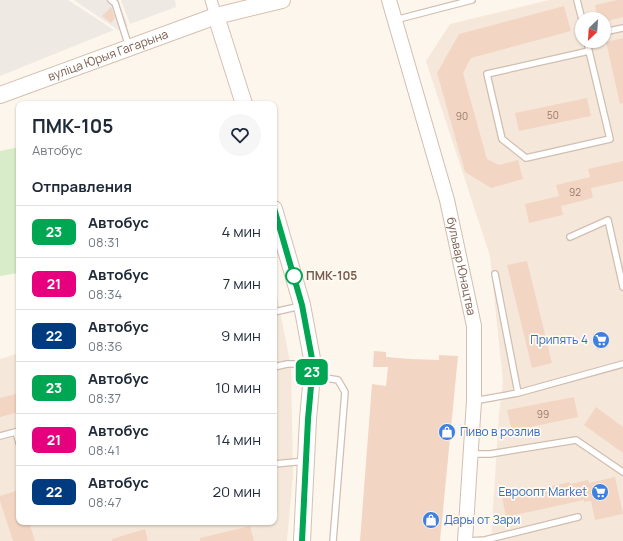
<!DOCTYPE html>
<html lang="ru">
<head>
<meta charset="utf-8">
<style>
	:root { --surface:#fff; --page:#f6f6f7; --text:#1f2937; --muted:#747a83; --line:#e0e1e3 }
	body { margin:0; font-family:Manrope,sans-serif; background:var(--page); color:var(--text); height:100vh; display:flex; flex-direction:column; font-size:15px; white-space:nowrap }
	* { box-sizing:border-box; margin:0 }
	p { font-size:13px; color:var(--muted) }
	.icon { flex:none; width:22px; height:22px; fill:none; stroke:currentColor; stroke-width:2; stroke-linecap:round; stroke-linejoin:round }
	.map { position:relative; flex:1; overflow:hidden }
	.sheet { position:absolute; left:16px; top:101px; width:261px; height:424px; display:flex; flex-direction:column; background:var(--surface); border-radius:8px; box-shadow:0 1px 3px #0004 }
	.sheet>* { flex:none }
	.badge { padding:0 8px; border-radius:6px; font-size:14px; line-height:26px }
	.needle { width:26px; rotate:205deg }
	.controls { position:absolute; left:575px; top:12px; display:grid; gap:8px }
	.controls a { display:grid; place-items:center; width:36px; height:36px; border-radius:50%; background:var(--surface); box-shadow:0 1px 3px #0004; font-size:20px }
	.map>.badge { position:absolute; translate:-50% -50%; box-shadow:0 0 0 2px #fff }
	h2 { padding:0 16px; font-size:15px; line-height:36px }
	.round { display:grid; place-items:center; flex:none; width:42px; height:42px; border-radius:21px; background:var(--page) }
	.headline { display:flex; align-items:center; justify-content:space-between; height:68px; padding:0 16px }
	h1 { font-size:19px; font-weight:700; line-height:30px }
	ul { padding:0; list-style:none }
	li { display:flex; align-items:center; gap:12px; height:52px; padding:0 16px; border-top:1px solid var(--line) }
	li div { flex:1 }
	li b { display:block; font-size:15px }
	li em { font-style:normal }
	li .badge { min-width:44px; font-weight:700; text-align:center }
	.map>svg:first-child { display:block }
	.residential { fill:#f5e8da; fill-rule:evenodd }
	.industrial { fill:#efe9e4 }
	.green { fill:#d8ecc9 }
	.building { fill:#f3d5c3 }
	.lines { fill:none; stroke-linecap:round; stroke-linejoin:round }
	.service-casing { stroke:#d1beb0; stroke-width:8 }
	.minor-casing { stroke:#d1beb0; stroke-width:13 }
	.tertiary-casing { stroke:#d1beb0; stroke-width:16 }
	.secondary-casing { stroke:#d6c0b0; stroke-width:18 }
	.service { stroke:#fff; stroke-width:5.5 }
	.minor { stroke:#fff; stroke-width:11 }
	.tertiary { stroke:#fff; stroke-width:14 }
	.secondary { stroke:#fff; stroke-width:16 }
	.line-casing { stroke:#fff; stroke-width:9 }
	.line { stroke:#00a651; stroke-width:6 }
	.stop-dot { fill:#fff; stroke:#00a651; stroke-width:2 }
	.labels { text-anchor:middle; stroke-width:3.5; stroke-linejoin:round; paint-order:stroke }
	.number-label { font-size:10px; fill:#987a6a }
	.street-label { font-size:12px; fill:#7a5c4d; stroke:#fffaf3 }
	.stop-label { font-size:12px; font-weight:bold; fill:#7a5c4d; stroke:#fffaf3; text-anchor:start }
	.shop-label { font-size:12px; fill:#366cbe; stroke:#fffaf3; text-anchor:end }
</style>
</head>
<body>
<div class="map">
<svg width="623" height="541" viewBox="0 0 623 541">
	<rect width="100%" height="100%" fill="#fdf6ec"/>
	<!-- residential -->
	<path class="residential" d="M549,0H623V541H491L499,413L503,382L490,256L426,61L450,24ZM582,19H604V41H582Z
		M274,281L291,367L293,475L287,541H0V359L19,353V522H274Z"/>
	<!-- industrial -->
	<path class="industrial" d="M0,0H68L114,30L0,76Z
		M74,0H118L128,26L118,30Z
		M121,0H175L176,7L130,24Z"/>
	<!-- green -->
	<path class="green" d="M19,147V273L0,276V151Z"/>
	<!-- building -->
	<path class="building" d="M617,0H623V17L604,22V19H598L595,5Z
		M564,6L571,31L471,58L463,73L487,159L499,165L518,160L523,179L491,188L465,172L437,73L459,34Z
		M111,7L115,18L111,23L102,16Z
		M623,38V103L620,104L606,42Z
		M587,98L591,116L519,131L515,113Z
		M623,161V181L591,188L593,198L561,206L563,215L529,223L525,204L559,196L556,185L590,177L588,169Z
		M527,261L552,363L532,368L507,265Z
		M604,331L608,347L597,350L593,334Z
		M374,351L386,352V357L410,359L439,360V355L458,356L440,541H360L372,384L386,386L388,367H373Z
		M19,393V412L0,417V398Z
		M574,397L578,417L512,431L507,410Z
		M596,407L623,427V453L584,425Z
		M615,477L623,514L595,520L591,501L584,502V500L506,517L502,497L570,482V484L588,480L589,483Z
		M19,490V522H29L35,541H13L0,501V496Z
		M250,526L254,541H200V538Z
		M145,529L148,541H112V539Z"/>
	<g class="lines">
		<!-- service casing -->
		<g class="service-casing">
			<path id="service" d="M111,0L115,3L129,47
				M577,0L582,20
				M395,20L472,0
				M604,32L623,28
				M587,41L589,51L487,74L502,139L526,158L610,139L589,51
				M570,237L608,220L623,287
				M495,274L518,393
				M274,312L301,306
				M274,367L287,364H312
				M313,376L338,380L345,392L333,541
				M474,401L518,393L623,364
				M16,432L19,443
				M0,436L19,431
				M471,454H490L576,440L623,472
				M274,464L306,461
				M468,541L485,540L578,517"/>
		</g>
		<!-- minor casing -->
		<g class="minor-casing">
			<path id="minor" d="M211,0L216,16"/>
		</g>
		<!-- tertiary casing -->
		<g class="tertiary-casing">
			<g id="tertiary">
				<path id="s1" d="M389,0L447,200L474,326V401L465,541"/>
			</g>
		</g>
		<!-- secondary casing -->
		<g class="secondary-casing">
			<g id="secondary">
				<path d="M216,16L244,104"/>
				<path id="s2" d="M0,95L216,16L282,0"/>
				<path d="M274,209L302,305L313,364L308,419L302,541"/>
			</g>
		</g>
		<!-- service -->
		<use href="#service" class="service"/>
		<!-- minor -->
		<use href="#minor" class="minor"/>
		<!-- tertiary -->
		<use href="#tertiary" class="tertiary"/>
		<!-- secondary -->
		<use href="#secondary" class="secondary"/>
	</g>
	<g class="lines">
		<!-- line casing -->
		<g class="line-casing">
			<path id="line" d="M274,208L302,305L313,364L308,419L302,541"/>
		</g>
		<!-- line -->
		<use href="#line" class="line"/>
	</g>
	<!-- icons -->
	<defs>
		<g id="supermarket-disc" transform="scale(0.9)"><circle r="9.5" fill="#3f7fe0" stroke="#fffaf3"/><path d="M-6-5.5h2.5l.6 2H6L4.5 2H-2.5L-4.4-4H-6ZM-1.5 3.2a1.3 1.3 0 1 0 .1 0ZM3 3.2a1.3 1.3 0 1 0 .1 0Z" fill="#fff"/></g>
		<g id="shop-disc" transform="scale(0.9)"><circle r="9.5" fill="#3f7fe0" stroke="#fffaf3"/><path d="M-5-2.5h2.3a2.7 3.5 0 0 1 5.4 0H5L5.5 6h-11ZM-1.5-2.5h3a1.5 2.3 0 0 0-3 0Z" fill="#fff"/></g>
	</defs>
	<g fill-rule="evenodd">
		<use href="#supermarket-disc" x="601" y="340"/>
		<use href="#shop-disc" x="447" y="432"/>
		<use href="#supermarket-disc" x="600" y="492"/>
		<use href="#shop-disc" x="431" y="520"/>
	</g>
	<!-- markers -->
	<circle class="stop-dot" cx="294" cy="276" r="8"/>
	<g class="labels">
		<!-- number labels -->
		<g class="number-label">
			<text x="553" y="119">50</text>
			<text x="462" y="120">90</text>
			<text x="575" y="196">92</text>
			<text x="543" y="418">99</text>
		</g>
		<!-- street labels -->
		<g class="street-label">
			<text dy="4" stroke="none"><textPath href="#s2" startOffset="115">вуліца Юрыя Гагарына</textPath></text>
			<text dy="4" stroke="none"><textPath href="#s1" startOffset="276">бульвар Юнацтва</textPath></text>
		</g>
		<!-- stop labels -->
		<g class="stop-label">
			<text x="306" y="280">ПМК-105</text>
		</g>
		<!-- shop labels -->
		<g class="shop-label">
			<text x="588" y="344">Припять 4</text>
			<text x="460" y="436" text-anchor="start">Пиво в розлив</text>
			<text x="587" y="496">Евроопт Market</text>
			<text x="444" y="524" text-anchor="start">Дары от Зари</text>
		</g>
	</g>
</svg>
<div class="controls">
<a><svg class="needle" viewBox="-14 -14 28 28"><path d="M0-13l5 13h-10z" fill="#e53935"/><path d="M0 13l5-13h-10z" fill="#747a83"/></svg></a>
</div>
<b class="badge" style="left:312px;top:372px;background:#00a651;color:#fff">23</b>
<section class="sheet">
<div class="headline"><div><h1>ПМК-105</h1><p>Автобус</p></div><a class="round"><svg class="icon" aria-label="heart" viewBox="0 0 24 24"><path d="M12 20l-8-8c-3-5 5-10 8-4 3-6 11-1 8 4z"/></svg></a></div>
<h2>Отправления</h2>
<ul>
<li><span class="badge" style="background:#00a651;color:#fff">23</span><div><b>Автобус</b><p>08:31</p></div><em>4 мин</em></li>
<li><span class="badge" style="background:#e6007e;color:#fff">21</span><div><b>Автобус</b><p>08:34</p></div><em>7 мин</em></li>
<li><span class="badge" style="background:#003b80;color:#fff">22</span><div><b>Автобус</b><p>08:36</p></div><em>9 мин</em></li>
<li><span class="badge" style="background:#00a651;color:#fff">23</span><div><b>Автобус</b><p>08:37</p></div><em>10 мин</em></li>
<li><span class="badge" style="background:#e6007e;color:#fff">21</span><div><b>Автобус</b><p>08:41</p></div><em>14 мин</em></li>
<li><span class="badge" style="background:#003b80;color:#fff">22</span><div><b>Автобус</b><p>08:47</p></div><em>20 мин</em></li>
</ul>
</section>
</div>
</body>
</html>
